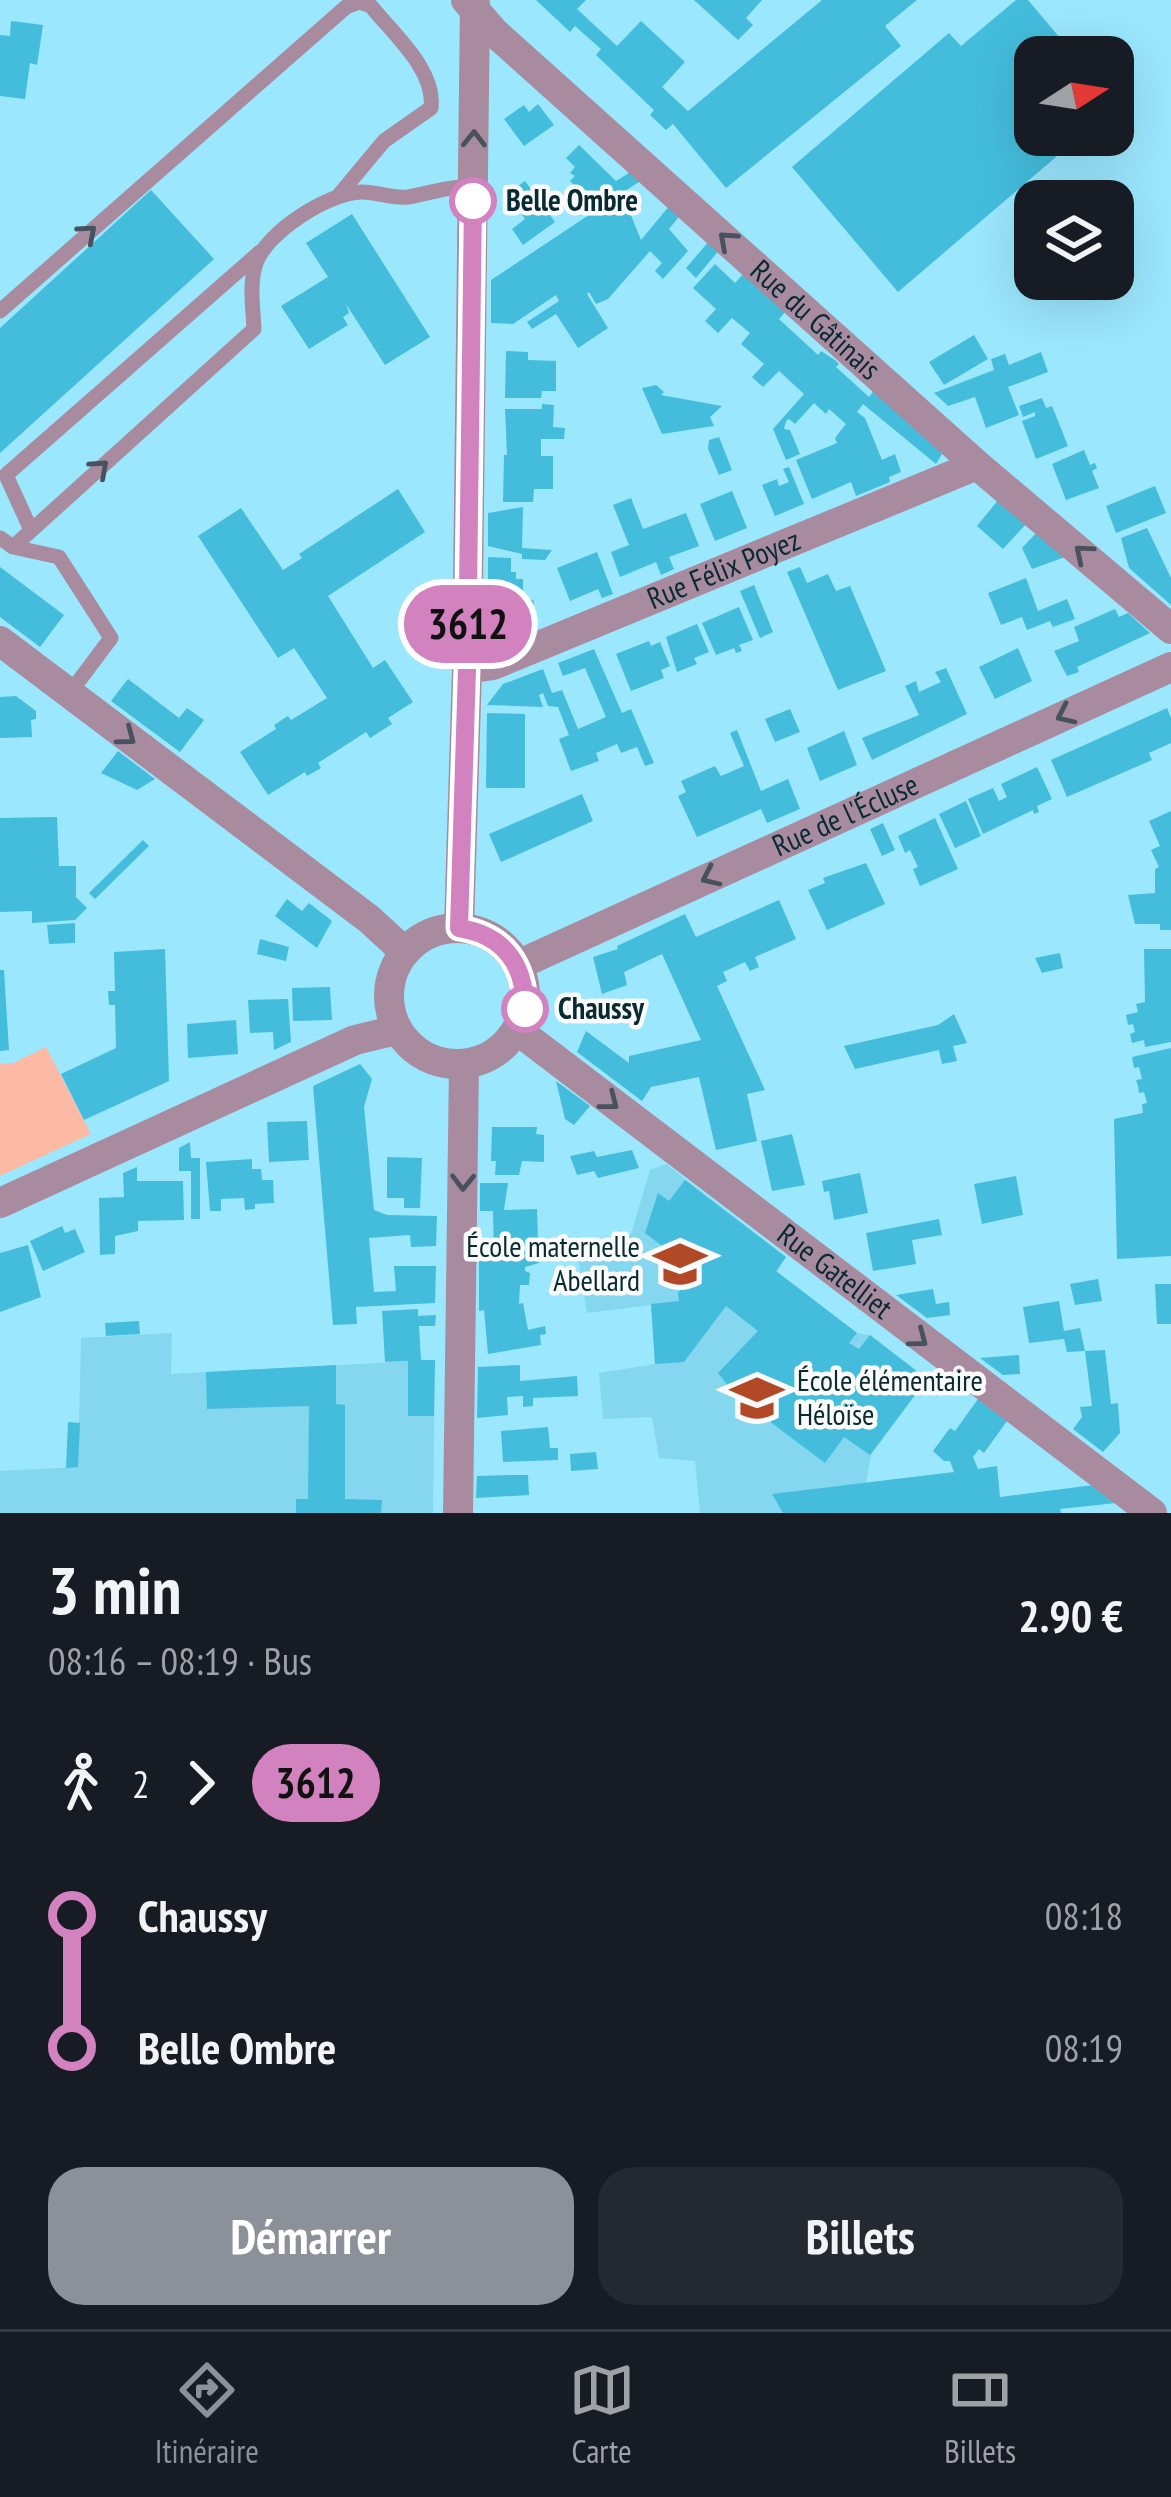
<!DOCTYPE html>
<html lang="fr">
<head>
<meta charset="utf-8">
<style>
	:root { --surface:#171b24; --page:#242831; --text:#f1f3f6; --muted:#9ea1a6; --line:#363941; --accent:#8c9099 }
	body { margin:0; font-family:"PT Sans Narrow",sans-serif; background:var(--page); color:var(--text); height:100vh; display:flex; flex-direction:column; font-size:45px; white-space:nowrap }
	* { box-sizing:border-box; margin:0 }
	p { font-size:39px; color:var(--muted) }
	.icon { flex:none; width:66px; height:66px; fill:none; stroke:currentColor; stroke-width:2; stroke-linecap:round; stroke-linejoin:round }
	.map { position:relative; height:1513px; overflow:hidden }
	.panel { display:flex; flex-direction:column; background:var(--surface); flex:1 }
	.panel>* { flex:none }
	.badge { padding:0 24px; border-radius:39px; font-size:42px; line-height:78px }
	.needle { width:78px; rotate:78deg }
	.tools { position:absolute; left:1014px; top:36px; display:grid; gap:24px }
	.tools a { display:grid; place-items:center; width:120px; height:120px; border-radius:24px; background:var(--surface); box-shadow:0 12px 48px #0002; font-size:60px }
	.map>.badge { position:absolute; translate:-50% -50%; box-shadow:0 0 0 6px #fff }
	.legs { display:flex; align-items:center; gap:18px; height:132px; padding:0 48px; font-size:39px }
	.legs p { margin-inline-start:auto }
	.head { display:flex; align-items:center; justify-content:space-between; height:204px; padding:0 48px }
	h1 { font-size:66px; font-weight:600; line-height:90px }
	.cta { display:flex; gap:24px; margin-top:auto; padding:24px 48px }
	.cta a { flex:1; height:138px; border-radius:36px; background:var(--accent); color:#fff; font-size:48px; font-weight:600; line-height:138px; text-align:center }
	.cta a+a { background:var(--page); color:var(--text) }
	ul { padding:0 48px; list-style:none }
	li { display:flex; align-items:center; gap:42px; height:132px; font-size:45px }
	li i { display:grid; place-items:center; width:18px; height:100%; margin:0 15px; background:currentColor }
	li i::after { content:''; width:30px; height:30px; margin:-15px; border:9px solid; border-radius:50%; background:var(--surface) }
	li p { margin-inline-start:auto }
	li:first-child i { background:linear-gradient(#0000 50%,currentColor 0) }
	li:last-child i { background:linear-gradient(currentColor 50%,#0000 0) }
	.dock { display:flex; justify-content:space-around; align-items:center; height:168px; border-top:3px solid var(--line); background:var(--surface); font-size:33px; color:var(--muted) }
	.dock a { display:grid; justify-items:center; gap:6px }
	.dock .selected { color:var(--accent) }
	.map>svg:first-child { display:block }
	.built { fill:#84d7ef }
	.green { fill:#fcb9a4 }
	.building { fill:#44bddc }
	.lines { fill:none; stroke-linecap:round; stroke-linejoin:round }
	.lane { stroke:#a98b9f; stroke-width:15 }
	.street { stroke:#a98b9f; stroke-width:30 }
	.oneway { stroke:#48515e }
	.line-1-casing { stroke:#fff; stroke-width:27 }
	.line-1 { stroke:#d282be; stroke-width:18 }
	.stop-1-dot { fill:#fff; stroke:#d282be; stroke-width:6 }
	.labels { text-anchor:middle; stroke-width:9; stroke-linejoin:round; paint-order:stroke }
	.stop-label { font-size:30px; font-weight:bold; fill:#082a32; stroke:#fbfbfb; text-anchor:start }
	.street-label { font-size:30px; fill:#082a32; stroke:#fbfbfb }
	.poi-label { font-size:30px; fill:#082a32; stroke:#fbfbfb; text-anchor:end }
</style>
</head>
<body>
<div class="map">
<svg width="1171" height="1513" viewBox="0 0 1171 1513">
	<rect width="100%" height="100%" fill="#9be7fe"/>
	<!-- built -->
	<path class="built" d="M666,1164L786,1257L777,1272L857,1333L870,1335L927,1379L871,1455L866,1483L773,1494L783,1513H700L695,1461L659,1458L652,1417L603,1419L599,1373L655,1364L651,1305L587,1313L576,1246L631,1234L650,1170Z
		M172,1333L171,1374L435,1360L433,1513H0V1471L78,1467L81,1338Z"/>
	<!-- green -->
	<path class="green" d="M46,1047L91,1134L0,1176V1064L13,1063Z"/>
	<!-- building -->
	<path class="building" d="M536,0H586L577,9L617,46L641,21L685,62L662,87L688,111L822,0H917L885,26L901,46L726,188L673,124L666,130L650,115L654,110L596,55L601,49L575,26L570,32Z
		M694,0H762L746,18L753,25L738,40Z
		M1016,0H1028L1076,57H1035V135H1055L1044,144L1056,157L898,292L792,167L949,33L961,46Z
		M11,21L43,25L37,65L30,63L25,99L0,96V35L10,36Z
		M538,104L554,125L524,146L504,119L524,105L529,112Z
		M579,145L616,181L632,171L642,180L622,193L641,240L670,205L681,214L669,229L688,251L663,279L655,271L662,263L650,251L608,299L596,304L589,292L587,294L608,328L578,348L556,314L532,329L527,322L559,301L556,295L513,324L491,323V280L607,203L594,190L587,198L570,181L575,176L570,173L575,167L566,158Z
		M525,181L555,222L523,245L512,229L525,219L507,194Z
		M151,190L214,259L0,453V328Z
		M352,214L430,337L385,365L346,304L349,313L343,317L348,325L309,349L281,306L328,277L306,243Z
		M710,240L720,249L696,278L686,268Z
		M715,264L735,283L745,272L788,309L779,319L818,355L821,351L835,360L839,364L836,367L869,397L876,388L945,449L936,464L863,404L857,412L865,418L882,460L895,454L901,472L889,477L890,482L856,496L851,482L812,499L796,460L837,443L835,438L846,424L829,409L826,414L814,403L795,424L789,419L786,421L784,429L790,430L800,454L786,460L773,429L804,394L779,371L763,387L752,377L764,364L741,344L750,333L732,318L718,333L705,321L716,309L693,288Z
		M974,335L988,359L944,385L929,362Z
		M506,351L528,352V360L556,361V391H542L541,398H505Z
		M1041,352L1048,372L1008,387L1019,415L986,428L975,397L948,406L934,393L994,370L991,359L1005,354L1009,365Z
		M656,385L664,392L661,395L722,406L710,417L714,426L662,434L642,388Z
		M1042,398L1046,408L1052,406L1068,446L1036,459L1022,421L1035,416V412L1023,417L1019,406Z
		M542,404L554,405L553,427L565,428L564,439H541V456H553V489H534L533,502H503L504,455H507L505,409H542Z
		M719,437L732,470L719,475L708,449L709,440Z
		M1084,450L1090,465L1095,463L1097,468L1092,471L1099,488L1066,500L1052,464Z
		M789,467L804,504L775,516L762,485L777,479L779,486L789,482L783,469Z
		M1155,486L1166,513L1116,533L1106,506Z
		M398,489L425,532L328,596L373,668L385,660L413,702L388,718L392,724L370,738L366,732L318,763L321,768L307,776L305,772L268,795L240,752L276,729L274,725L288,716L291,720L327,698L294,648L278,658L198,536L241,508L283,570L302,558L299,554Z
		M732,491L747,528L715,541L700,504Z
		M631,498L643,529L686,513L699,546L669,557L674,569L661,575L656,562L620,577L611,552L629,545L613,505Z
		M999,499L1027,523L1003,549L977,526Z
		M523,507L522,548L552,550L545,560L522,559V554L488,546V513Z
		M1147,528L1171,578V605L1129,568L1121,538Z
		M1037,532L1065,557L1032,569L1022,548Z
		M597,552L613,594L602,598L598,589L570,601L557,568Z
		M488,557L511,558V572H516V579H523V596L534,601L533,611L514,618V625L494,626V580L488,579Z
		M0,567L64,615L40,647L0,617Z
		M800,567L807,583L828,574L836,591L850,586L886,671L838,690L787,572Z
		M1026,578L1038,611L1067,599L1075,619L1053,627L1050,621L1027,630L1022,617L1001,625L988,593Z
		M754,585L773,632L760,638L740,591Z
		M739,607L753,640L739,645L742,651L736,653L734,648L716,655L702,623Z
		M1115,609L1119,617L1128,613L1150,633L1077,667L1079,672L1067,676L1054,651L1079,641L1074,627Z
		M697,624L709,652L694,658L697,664L677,672L666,637Z
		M649,641L651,646L660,642L670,666L661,670L664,678L631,691L616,654Z
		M1018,648L1032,681L995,699L979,667Z
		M594,649L622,713L631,709L654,763L645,766L637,747L621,753L617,744L596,753L599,761L571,771L559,739L569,735L558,707L548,706L543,693L539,695L543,707L487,705L503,684L543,669L552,693L562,690L578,729L606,717L585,668L563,676L558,663Z
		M946,668L967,714L872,760L862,738L919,715L905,686L916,681L919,692L941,682L935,672Z
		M128,679L179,718L187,708L204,720L180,752L111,701Z
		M16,696L36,711V719L31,720L32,737L0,738V697Z
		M1167,708L1171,718V743L1149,753L1152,760L1067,797L1051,760Z
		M790,709L800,732L775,742L765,719Z
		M487,713L525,714V788H486Z
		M737,730L761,791L788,779L800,809L767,823L761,809L697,837L678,796L686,792L681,781L715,766L721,776L744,766L730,733Z
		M844,731L857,765L820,781L807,748Z
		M118,751L155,779L137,790L101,773Z
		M1037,767L1052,799L1037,806L1039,812L1034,814L1033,810L983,834L968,799L993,788L999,801L1007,797L1001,784Z
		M582,794L593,821L501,862L489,834Z
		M966,801L981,836L955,848L939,814Z
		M1171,811V930H1160V924H1135L1128,895L1155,893V869L1159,867L1151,850L1160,846L1149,821Z
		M57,817L59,866H76V897L87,908L75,920L32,923V911L0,912V818Z
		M935,818L958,869L920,886L913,869L918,867L910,850L905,853L898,836Z
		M883,823L895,850L882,856L870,829Z
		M143,840L149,846L95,899L89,893Z
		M866,863L885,904L827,930L808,890L825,883L823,878Z
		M287,899L302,911L309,903L332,921L317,948L275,916Z
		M779,900L796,939L755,957L759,967L750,971L745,962L723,972L727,981L717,986L765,1090L747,1094L757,1141L716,1150L699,1077L651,1087L642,1101L577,1052L586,1031L629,1063V1056L701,1040L662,954L624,972L627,985L602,994L593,957L618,949L617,946L685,914L696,937Z
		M75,923V943L49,944L47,925Z
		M260,939L289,947L286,961L257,954Z
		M165,949L169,1081L84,1120L61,1074L116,1048L115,1005H109L108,991H115L114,952Z
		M1144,949H1171V1042L1145,1047L1144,1040L1132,1043L1130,1034L1135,1032L1133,1024L1128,1025L1126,1015L1138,1012L1136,1004L1145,1002Z
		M1060,953L1063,968L1042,973L1035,958Z
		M0,970H4L9,1050L0,1051Z
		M330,987L332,1020L293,1021L292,988Z
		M288,999L291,1042L274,1050L273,1032L250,1033L248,1000Z
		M954,1014L967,1043L953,1046L957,1061L942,1064L939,1050L855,1069L844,1046L938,1025Z
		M236,1020L238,1054L188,1058L187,1024Z
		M1171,1048V1256L1117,1259L1114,1119L1143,1113L1142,1104L1147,1103L1144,1092L1139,1093L1138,1086L1136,1080L1142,1079L1139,1067L1134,1068L1132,1057Z
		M360,1064L372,1079L364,1107L374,1210L387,1215L437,1216L436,1246L411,1247L410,1235L369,1238L374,1292L396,1291L394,1266H436L435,1303L356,1307L357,1324L333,1325L313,1086Z
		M556,1081L590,1106L574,1125L565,1119Z
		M307,1121L309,1160L269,1162L267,1122Z
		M492,1127H537L536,1134L544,1135V1162L522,1161L519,1175H495L496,1161H491Z
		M792,1134L805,1185L772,1191L761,1141Z
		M190,1142L191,1158H200V1219H191V1171H179V1148Z
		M632,1150L639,1168L598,1178L594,1171L577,1175L570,1156L594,1151L597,1157Z
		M387,1157L422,1158L420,1208H404V1198H387Z
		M252,1159V1169H261L262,1180H273L274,1203L255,1204V1209L245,1210L244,1198L221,1199V1211H210L206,1162Z
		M137,1167V1181H183L184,1220L138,1221V1231L115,1236V1254L100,1255L99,1198L124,1197L123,1173Z
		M860,1173L868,1213L834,1220L829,1191L824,1192L822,1181Z
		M1016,1176L1023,1215L982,1224L974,1184Z
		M685,1180L786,1257L776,1271L857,1333L849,1343L859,1349L870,1335L927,1379L870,1455L844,1437L825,1463L737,1397L718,1373L758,1331L726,1306L684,1362L655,1364L651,1304L679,1301L678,1293L695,1271L645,1233L658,1193L669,1201Z
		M480,1183H508L504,1210L537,1209L538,1241L528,1242V1252L536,1250L539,1263L525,1267V1271L530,1273L529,1285H520L519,1304L523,1303L528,1330L545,1326L546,1334L540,1335L541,1345L488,1354L484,1310L479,1311V1261L494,1258L493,1211H480Z
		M939,1219L942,1235L912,1240L916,1264L873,1271L866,1233Z
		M62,1226L65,1233L75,1229L85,1252L43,1271L30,1241Z
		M28,1245L41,1297L0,1312V1253Z
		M1098,1279L1102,1301L1075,1305L1070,1284Z
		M1155,1284H1171V1324H1157Z
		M933,1289L936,1304L949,1302L950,1315L927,1318L896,1295Z
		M1059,1301L1064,1331L1080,1328L1085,1351L1067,1352L1064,1339L1029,1343L1023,1307Z
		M418,1309V1316L436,1315L435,1326H419L421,1360H435L434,1416H408V1361L385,1362L382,1311Z
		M139,1321L140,1334L106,1336L105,1323Z
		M1105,1350L1111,1404L1118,1403L1120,1433L1103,1452L1073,1429L1082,1417L1080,1407L1092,1406L1085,1351Z
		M1019,1355L1020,1374L1003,1375L980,1358Z
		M336,1365V1404L345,1405V1499L382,1500L381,1513H296V1499H308L309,1406L207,1409L206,1372Z
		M520,1365V1381L577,1376L578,1396L533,1398V1406L523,1407V1396L507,1397L508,1415L477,1418L478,1367Z
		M978,1399L1007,1421L984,1453L979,1449L973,1457L978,1469L997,1466L1000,1497L1093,1485L1116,1503L1060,1509L1061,1513H783L772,1494L954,1472L950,1461H944L933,1451L950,1428L955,1431Z
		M68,1422L80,1423L78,1467L66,1468Z
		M548,1427L550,1448H558V1460L503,1462L501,1431Z
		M596,1452L598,1469L571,1471L570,1454Z
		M511,1475H528L529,1495L476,1498L477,1476Z"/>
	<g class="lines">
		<!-- lane -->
		<path class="lane" d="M0,311L346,7L359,2L371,6C393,34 436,70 431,108L384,141L339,195
			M31,530L6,475L260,252
			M0,538L13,547L59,557L111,638L69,694
			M13,547L254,329C253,308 249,283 256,263C267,232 329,192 362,192C378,192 392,199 408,197C431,193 449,186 473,186"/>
		<!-- street -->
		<g class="street">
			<path id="s1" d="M466,0L494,32L977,465L1171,629"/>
			<path d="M0,641L369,919L405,952"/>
			<path id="s2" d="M467,669L493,665L977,465"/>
			<circle cx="457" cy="996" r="68"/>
			<path d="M459,928L467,669L475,4"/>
			<path id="s3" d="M518,965L1171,667"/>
			<path id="s4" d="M517,1030L1152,1513"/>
			<path d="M0,1203L355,1040L397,1030"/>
			<path d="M458,1513L464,1065"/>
		</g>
	</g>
	<!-- one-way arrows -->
	<defs><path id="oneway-chevron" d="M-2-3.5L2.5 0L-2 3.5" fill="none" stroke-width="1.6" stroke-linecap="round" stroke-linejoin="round" transform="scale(3)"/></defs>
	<g class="oneway">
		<use href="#oneway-chevron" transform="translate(474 139) rotate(-89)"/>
		<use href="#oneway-chevron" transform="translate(88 233) rotate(-41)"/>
		<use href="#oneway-chevron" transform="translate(727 240) rotate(-138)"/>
		<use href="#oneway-chevron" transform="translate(100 468) rotate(-42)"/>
		<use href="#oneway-chevron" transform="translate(1083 553) rotate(-140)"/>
		<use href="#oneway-chevron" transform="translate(1065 715) rotate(155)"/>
		<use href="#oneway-chevron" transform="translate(127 737) rotate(37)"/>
		<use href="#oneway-chevron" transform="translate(710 877) rotate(155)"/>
		<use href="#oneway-chevron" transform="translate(610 1102) rotate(38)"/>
		<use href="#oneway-chevron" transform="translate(463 1182) rotate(91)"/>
		<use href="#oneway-chevron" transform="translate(919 1339) rotate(37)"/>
	</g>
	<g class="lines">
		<!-- line-1 casing -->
		<g class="line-1-casing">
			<path id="line-1" d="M473,201L467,669L459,928C504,935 525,964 525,1009"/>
		</g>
		<!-- line-1 -->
		<use href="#line-1" class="line-1"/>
	</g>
	<!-- icons -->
	<defs>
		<g id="school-bare" transform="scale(4.14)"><path d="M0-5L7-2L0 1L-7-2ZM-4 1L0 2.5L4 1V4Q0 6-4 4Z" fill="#b14926" stroke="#fbfbfb" stroke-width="2.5" paint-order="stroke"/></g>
	</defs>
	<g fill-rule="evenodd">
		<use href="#school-bare" x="680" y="1264"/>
		<use href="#school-bare" x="757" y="1398"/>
	</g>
	<!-- markers -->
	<g class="stop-1-dot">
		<circle cx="473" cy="201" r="21"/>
		<circle cx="525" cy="1009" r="21"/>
	</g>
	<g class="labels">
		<!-- stop labels -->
		<g class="stop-label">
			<text x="506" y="211">Belle Ombre</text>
			<text x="558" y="1019">Chaussy</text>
		</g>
		<!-- street labels -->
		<g class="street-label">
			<text dy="10" stroke="none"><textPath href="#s1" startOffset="474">Rue du Gâtinais</textPath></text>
			<text dy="10" stroke="none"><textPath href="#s2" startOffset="276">Rue Félix Poyez</textPath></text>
			<text dy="10" stroke="none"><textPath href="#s3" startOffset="360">Rue de l'Écluse</textPath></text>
			<text dy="10" stroke="none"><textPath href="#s4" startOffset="399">Rue Gatelliet</textPath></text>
		</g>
		<!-- poi labels -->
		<g class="poi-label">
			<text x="640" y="1257">École maternelle<tspan x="640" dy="34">Abellard</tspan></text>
			<text x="797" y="1391" text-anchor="start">École élémentaire<tspan x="797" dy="34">Héloïse</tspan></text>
		</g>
	</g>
</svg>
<div class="tools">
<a><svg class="needle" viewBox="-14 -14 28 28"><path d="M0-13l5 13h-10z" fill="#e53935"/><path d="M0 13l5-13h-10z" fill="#9ea1a6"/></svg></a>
<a><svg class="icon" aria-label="layers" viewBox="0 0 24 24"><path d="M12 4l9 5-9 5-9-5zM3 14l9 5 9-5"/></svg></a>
</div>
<b class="badge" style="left:468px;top:624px;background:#d282be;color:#111">3612</b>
</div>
<section class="panel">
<div class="head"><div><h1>3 min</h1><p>08:16 – 08:19 · Bus</p></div><b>2.90 €</b></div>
<div class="legs"><svg class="icon" aria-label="walk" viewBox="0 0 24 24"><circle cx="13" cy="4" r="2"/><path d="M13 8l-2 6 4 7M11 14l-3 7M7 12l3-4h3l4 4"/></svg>2<svg class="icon" aria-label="forward" viewBox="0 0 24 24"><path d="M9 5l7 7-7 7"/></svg><b class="badge" style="background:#d282be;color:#111">3612</b></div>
<ul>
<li><i style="color:#d282be"></i><b>Chaussy</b><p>08:18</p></li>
<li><i style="color:#d282be"></i><b>Belle Ombre</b><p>08:19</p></li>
</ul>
<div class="cta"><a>Démarrer</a><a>Billets</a></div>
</section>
<nav class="dock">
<a class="selected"><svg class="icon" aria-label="directions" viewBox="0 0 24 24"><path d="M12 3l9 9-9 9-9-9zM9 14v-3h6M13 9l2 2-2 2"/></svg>Itinéraire</a>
<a><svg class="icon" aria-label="map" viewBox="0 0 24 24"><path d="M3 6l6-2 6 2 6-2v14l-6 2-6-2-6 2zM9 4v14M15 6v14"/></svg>Carte</a>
<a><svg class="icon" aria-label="tickets" viewBox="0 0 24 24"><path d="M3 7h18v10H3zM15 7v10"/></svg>Billets</a>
</nav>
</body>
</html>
